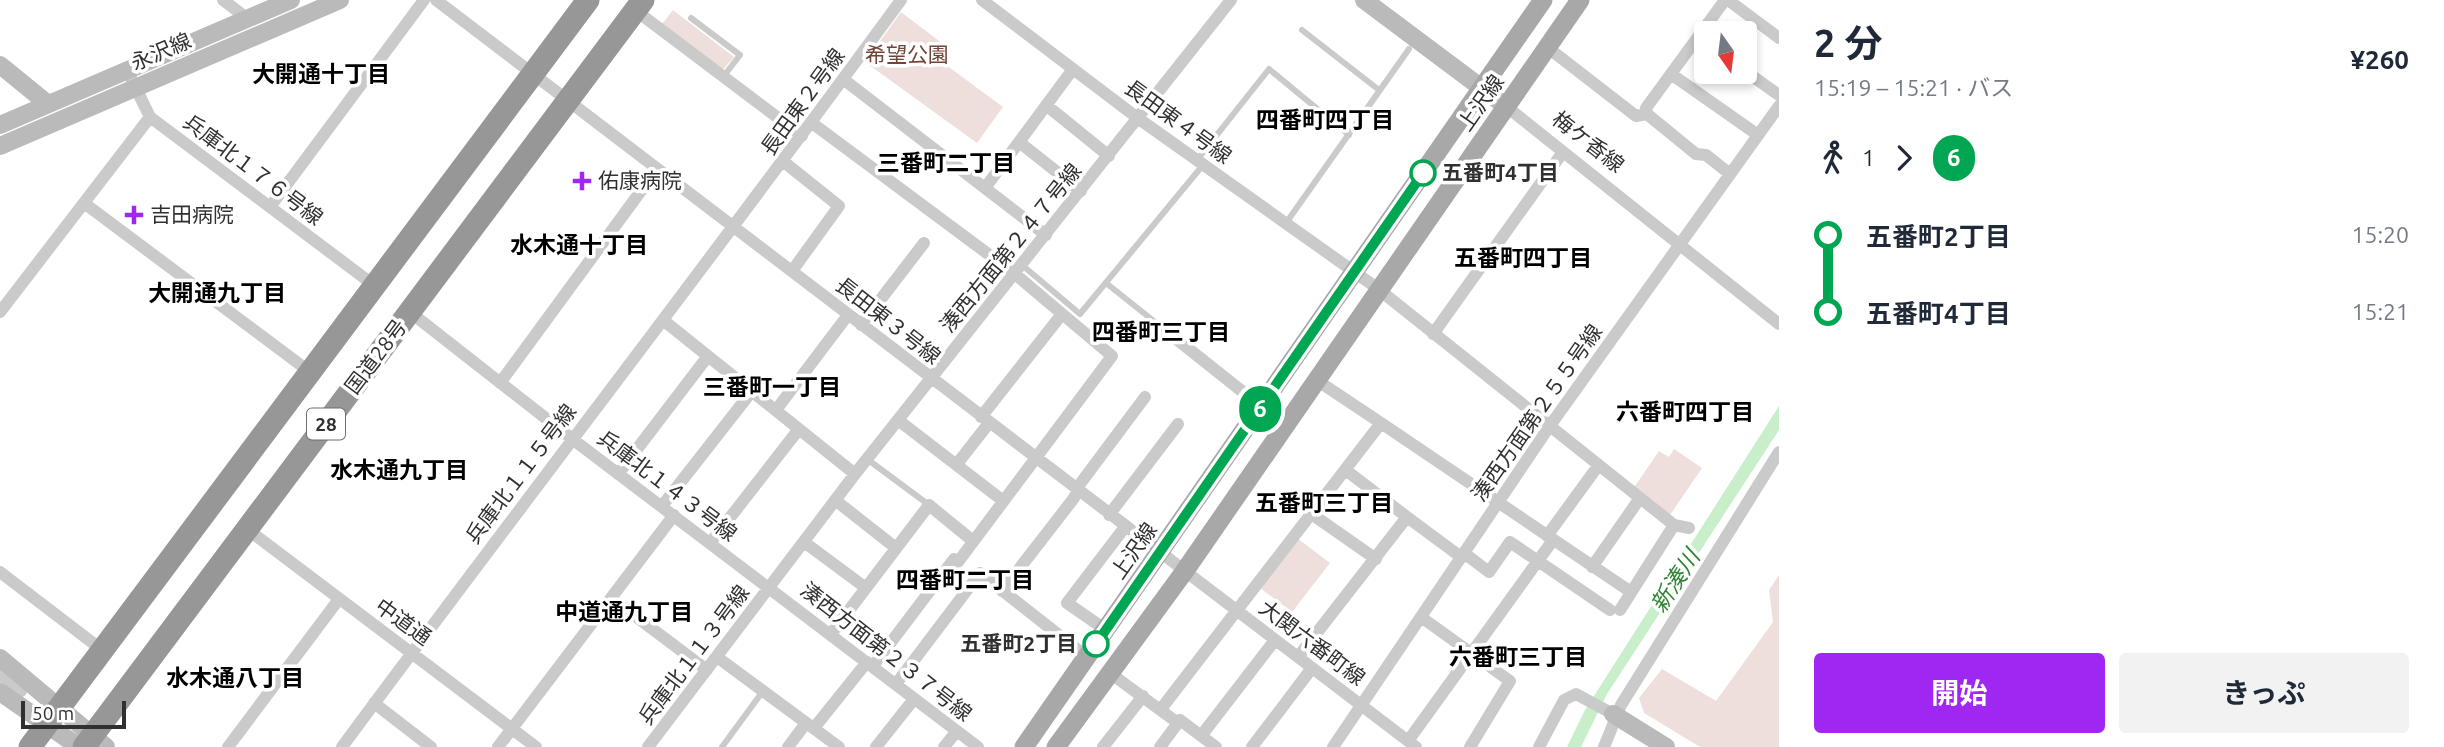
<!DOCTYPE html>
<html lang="ja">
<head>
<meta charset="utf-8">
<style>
	:root { --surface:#fff; --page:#f2f2f3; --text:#1f2937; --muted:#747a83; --accent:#a027f2 }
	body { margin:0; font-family:Ubuntu,"Noto Sans JP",sans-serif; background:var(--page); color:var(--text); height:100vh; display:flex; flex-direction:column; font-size:26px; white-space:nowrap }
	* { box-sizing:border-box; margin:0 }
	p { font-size:23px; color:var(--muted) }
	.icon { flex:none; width:38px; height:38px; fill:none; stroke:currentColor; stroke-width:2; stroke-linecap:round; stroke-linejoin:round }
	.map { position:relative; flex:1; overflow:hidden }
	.panel { display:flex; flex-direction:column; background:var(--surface); width:665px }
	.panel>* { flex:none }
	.badge { padding:0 14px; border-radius:23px; font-size:24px; line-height:46px }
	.needle { width:46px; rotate:166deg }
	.controls { position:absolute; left:1694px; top:21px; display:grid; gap:14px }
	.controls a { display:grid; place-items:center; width:63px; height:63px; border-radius:7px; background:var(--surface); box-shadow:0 4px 10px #0003; font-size:35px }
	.scale { position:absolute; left:21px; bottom:18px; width:105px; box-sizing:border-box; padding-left:7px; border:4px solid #303030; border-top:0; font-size:19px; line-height:24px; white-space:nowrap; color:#303030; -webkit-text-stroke:5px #fff; paint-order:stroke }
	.map>.badge { position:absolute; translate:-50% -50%; box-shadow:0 0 0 4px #fff }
	.legs { display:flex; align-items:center; gap:10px; height:77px; padding:0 35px; font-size:23px }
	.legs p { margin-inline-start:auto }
	.head { display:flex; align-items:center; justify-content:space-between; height:119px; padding:0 35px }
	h1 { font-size:38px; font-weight:700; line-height:52px }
	.primary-button { display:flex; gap:14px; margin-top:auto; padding:14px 35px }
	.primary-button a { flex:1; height:80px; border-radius:7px; background:var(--accent); color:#fff; font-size:28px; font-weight:700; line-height:80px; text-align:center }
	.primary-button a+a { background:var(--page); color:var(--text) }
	ul { padding:0 35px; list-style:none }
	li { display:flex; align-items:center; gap:24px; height:77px; font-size:26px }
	li i { display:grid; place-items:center; width:10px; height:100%; margin:0 9px; background:currentColor }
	li i::after { content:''; width:18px; height:18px; margin:-9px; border:5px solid; border-radius:50%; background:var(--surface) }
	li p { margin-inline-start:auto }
	li:first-child i { background:linear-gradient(#0000 50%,currentColor 0) }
	li:last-child i { background:linear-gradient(currentColor 50%,#0000 0) }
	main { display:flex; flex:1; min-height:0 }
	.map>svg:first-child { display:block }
	.green { fill:#eedfdd }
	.water { fill:#c8efca }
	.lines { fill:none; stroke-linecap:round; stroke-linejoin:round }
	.lane { stroke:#cacaca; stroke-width:6 }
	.street { stroke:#cacaca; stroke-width:12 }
	.secondary { stroke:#bababa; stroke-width:18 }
	.primary { stroke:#a8a8a8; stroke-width:19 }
	.highway { stroke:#979797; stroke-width:23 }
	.line-1-casing { stroke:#fff; stroke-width:16 }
	.line-1 { stroke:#00a651; stroke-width:10 }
	.stop-1-dot { fill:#fff; stroke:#00a651; stroke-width:3.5 }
	.poi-dot { fill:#a027f2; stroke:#fff; stroke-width:2.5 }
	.labels { text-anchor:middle; stroke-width:7; stroke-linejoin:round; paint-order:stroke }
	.shield { fill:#fff; stroke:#6e6e6e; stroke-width:2 }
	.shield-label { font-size:19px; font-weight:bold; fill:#303030 }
	.street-label { font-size:21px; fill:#303030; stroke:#fff }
	.park-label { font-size:21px; fill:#6f4439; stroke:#fff }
	.stop-label { font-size:21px; font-weight:bold; fill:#303030; stroke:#fff; text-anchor:start }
	.poi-label { font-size:21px; fill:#303030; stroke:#fff; text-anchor:start }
	.neighbourhood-label { font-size:23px; font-weight:bold; fill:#000; stroke:#fff }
	.water-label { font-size:23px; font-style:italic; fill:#318436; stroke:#fff }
</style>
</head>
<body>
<main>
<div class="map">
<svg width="1779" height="747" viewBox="0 0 1779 747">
	<rect width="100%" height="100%" fill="#fff"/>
	<!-- green -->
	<path class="green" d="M673,10L734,57L722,71L662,24Z
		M901,12L951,50L942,62L1003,107L977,143L865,62Z
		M1674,449L1702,468L1670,515L1633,489L1659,451L1669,457Z
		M1297,538L1330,563L1292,612L1260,588Z
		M1779,575V747H1700L1644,713L1639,698L1662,669L1716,701L1773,622L1769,590Z"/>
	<!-- water -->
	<path class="water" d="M1779,406V430L1607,694L1581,747H1567L1585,710Z"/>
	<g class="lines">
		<!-- lane -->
		<path class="lane" d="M691,18L740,55L723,77
			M1302,30L1379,90
			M1197,160L1269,69L1349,135
			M1286,223L1409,49
			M1022,265L1080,314L1203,165
			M1106,283L1160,326
			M867,459L929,505
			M722,747L763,691"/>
		<!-- street -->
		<path class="street" d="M223,0L248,19
			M436,0L1416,747
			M982,0L1139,119L1377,288L1674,525L1689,528
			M1728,0L1779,38
			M635,10L802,136
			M1547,47L1636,116L1647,114L1696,154L1706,155L1730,174
			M127,70L150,117L375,286
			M1745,71L1779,95
			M1671,74L1758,135
			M843,79L1046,235
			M1046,105L1109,156
			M1507,107L1779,324
			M1647,114L1646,108L1725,0
			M812,123L1015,274L1112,356L958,562
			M1019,142L1081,191
			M784,162L839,206L792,271
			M985,188L1073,69
			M84,203L310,372
			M270,207L424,0
			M0,312L150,117
			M410,312L571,438L978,747
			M663,320L855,474
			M861,325L924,243
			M1160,326L1248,396
			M1433,334L1563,152
			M1315,379L1381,423
			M500,383L657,169
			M776,410L848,315
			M981,417L1062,314
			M898,420L1002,500
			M957,464L989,423
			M1347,471L1407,517
			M618,474L708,356
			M835,500L896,548
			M662,506L752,391
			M1109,515L1178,424
			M1313,515L1376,559
			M247,529L536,747
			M1547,536L1598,466
			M711,542L799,429
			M804,542L866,588
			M1592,567L1640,498
			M0,572L102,650
			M1002,591L1074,498L1080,484L1145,397
			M611,598L707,670
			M1620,610L1674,525
			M1421,617L1510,681L1470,747
			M1106,630L1067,603L1125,527
			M831,634L929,505L973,541
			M717,657L839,747
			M1298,657L1407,517L1461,557L1468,556L1489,572L1510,542L1610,610
			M873,666L954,559
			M1110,673L1178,723
			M0,675L21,691
			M896,684L980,573L1087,657
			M374,703L431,747
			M1161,709L1381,423L1631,592
			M814,728L867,662
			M1201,736L1275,640
			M1408,741L1553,540
			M228,747L339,599
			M342,747C527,497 718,251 901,0
			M498,747L674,515
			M648,747L855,474L1231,0
			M788,747L806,723
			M876,747L914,699
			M944,747L957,731
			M1103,747L1143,696
			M1160,747L1180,720L1216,747
			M1252,747L1312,668
			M1333,747L1549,427L1779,106
			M1539,747L1564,700L1576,694L1613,714
			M1604,747L1621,705L1779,452"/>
		<!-- secondary -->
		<path class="secondary" d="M1364,0L1507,107
			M0,65L48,104
			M0,125L291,0
			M0,146L340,0
			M0,658L106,747
			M0,692L79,747
			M1613,714L1666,747"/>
		<!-- primary -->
		<path class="primary" d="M1024,747L1543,0
			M1056,747L1184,572L1580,0"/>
		<!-- highway -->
		<path class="highway" d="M30,747L588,0
			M84,747L643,0"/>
	</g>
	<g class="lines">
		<!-- line-1 casing -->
		<g class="line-1-casing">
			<path id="line-1" d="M1096,644L1423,173"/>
		</g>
		<!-- line-1 -->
		<use href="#line-1" class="line-1"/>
	</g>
	<!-- markers -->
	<g class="stop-1-dot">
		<circle cx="1423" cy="173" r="12"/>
		<circle cx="1096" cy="644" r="12"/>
	</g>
	<g class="poi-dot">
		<path d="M578.5 170.5h7v7h7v7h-7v7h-7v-7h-7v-7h7z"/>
		<path d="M130.5 204.5h7v7h7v7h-7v7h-7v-7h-7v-7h7z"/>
	</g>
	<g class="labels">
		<!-- shield labels -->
		<rect class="shield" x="307" y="408.5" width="38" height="31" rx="5"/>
		<g class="shield-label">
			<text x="326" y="431">28</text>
		</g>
		<!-- street labels -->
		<g class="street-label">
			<text transform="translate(161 52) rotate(-23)" y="7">永沢線</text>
			<text transform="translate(803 102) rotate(-54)" y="7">長田東２号線</text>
			<text transform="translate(1481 103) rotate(-55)" y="7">上沢線</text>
			<text transform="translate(1178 122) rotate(36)" y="7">長田東４号線</text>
			<text transform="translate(1588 142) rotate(38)" y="7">梅ケ香線</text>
			<text transform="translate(253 170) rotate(37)" y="7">兵庫北１７６号線</text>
			<text transform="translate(1011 248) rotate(-51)" y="7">湊西方面第２４７号線</text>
			<text transform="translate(888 321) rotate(38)" y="7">長田東３号線</text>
			<text transform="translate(376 357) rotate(-53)" y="7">国道28号</text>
			<text transform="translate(1537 413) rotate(-55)" y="7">湊西方面第２５５号線</text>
			<text transform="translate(521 474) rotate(-53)" y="7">兵庫北１１５号線</text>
			<text transform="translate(667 486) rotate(37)" y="7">兵庫北１４３号線</text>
			<text transform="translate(1134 551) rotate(-55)" y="7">上沢線</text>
			<text transform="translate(403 622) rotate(36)" y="7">中道通</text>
			<text transform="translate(1312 643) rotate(37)" y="7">大関六番町線</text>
			<text transform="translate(886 652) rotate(38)" y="7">湊西方面第２３７号線</text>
			<text transform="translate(694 655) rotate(-53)" y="7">兵庫北１１３号線</text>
		</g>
		<!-- park labels -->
		<g class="park-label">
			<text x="907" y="62">希望公園</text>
		</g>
		<!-- stop labels -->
		<g class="stop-label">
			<text x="1442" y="180">五番町4丁目</text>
			<text x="1077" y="651" text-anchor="end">五番町2丁目</text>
		</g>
		<!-- poi labels -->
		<g class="poi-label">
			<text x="598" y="188">佑康病院</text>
			<text x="150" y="222">吉田病院</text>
		</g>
		<!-- neighbourhood labels -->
		<g class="neighbourhood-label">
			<text x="321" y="82">大開通十丁目</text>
			<text x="1325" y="128">四番町四丁目</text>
			<text x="946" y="171">三番町二丁目</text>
			<text x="579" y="253">水木通十丁目</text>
			<text x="1523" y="266">五番町四丁目</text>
			<text x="217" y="301">大開通九丁目</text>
			<text x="1161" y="340">四番町三丁目</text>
			<text x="772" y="395">三番町一丁目</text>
			<text x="1685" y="420">六番町四丁目</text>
			<text x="399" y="478">水木通九丁目</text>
			<text x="1324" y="511">五番町三丁目</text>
			<text x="965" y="588">四番町二丁目</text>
			<text x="624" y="620">中道通九丁目</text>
			<text x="1518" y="665">六番町三丁目</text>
			<text x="235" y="686">水木通八丁目</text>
		</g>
		<!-- water labels -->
		<g class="water-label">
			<text transform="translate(1675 581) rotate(-57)" y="8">新湊川</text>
		</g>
	</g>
</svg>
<div class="controls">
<a><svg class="needle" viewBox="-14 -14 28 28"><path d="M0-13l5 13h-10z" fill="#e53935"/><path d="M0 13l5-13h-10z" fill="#747a83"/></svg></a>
</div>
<div class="scale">50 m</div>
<b class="badge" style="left:1260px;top:409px;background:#00a651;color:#fff">6</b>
</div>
<section class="panel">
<div class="head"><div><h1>2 分</h1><p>15:19 – 15:21 · バス</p></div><b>¥260</b></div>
<div class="legs"><svg class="icon" aria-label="walk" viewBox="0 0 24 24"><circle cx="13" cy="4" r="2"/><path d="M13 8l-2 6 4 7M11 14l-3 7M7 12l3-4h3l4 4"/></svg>1<svg class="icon" aria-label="forward" viewBox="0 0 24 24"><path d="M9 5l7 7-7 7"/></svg><b class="badge" style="background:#00a651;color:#fff">6</b></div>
<ul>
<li><i style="color:#00a651"></i><b>五番町2丁目</b><p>15:20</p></li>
<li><i style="color:#00a651"></i><b>五番町4丁目</b><p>15:21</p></li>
</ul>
<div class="primary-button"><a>開始</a><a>きっぷ</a></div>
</section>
</main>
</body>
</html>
